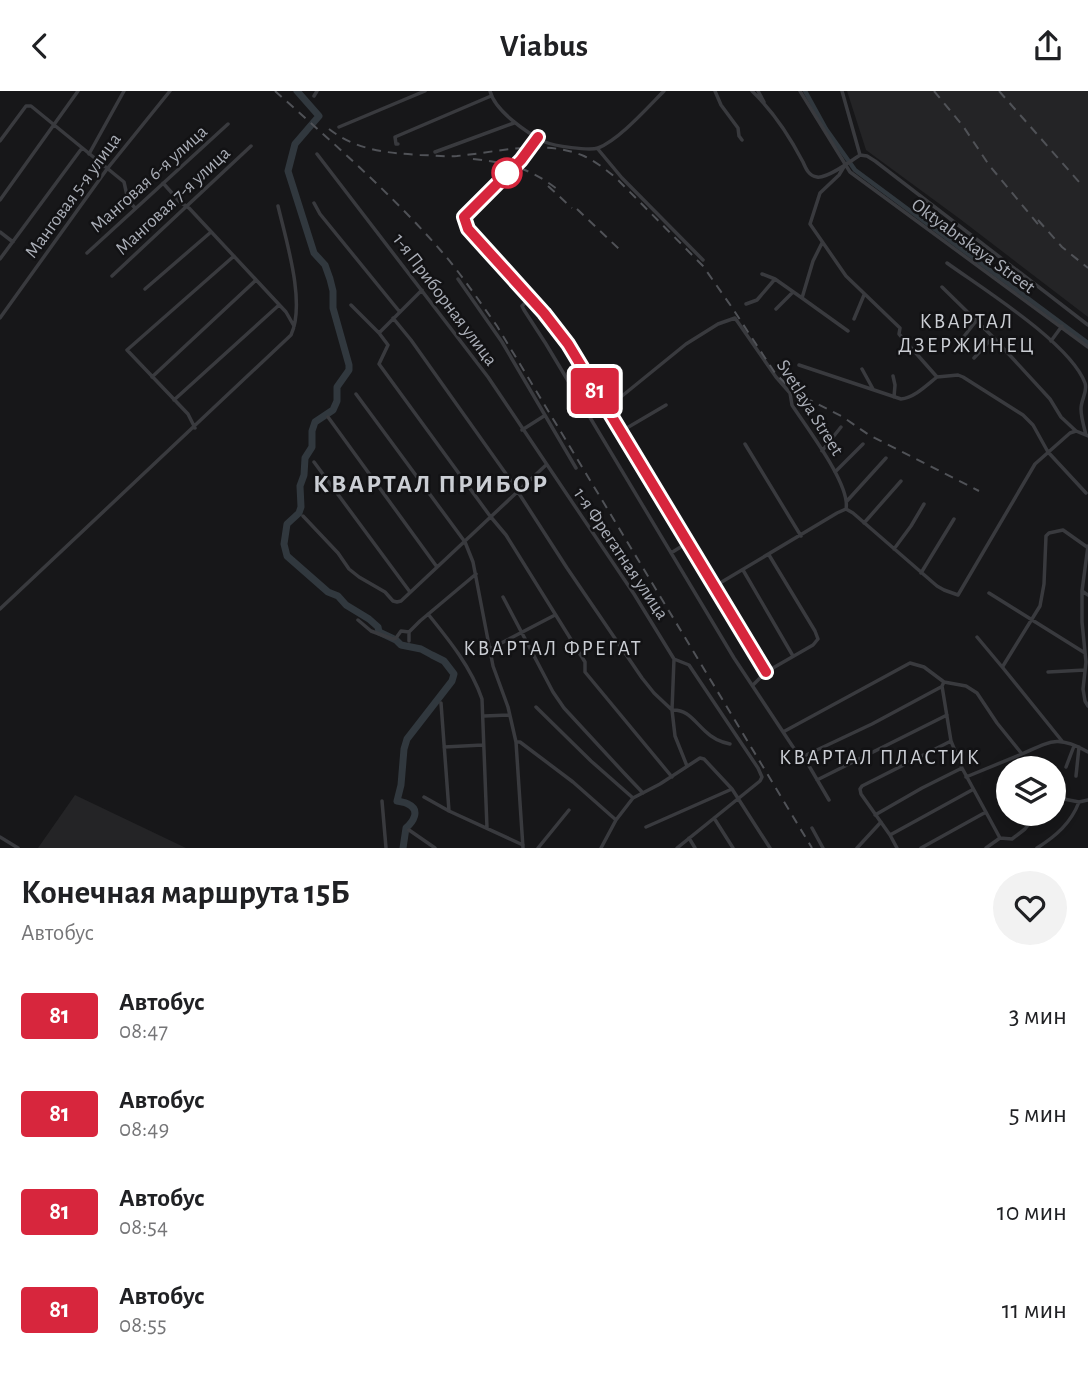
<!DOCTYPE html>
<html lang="ru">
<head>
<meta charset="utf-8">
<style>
	:root { --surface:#fff; --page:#f2f2f2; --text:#202124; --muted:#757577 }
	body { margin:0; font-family:"Alegreya Sans",sans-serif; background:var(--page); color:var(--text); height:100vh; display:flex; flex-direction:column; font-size:26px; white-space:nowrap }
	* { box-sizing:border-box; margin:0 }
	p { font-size:23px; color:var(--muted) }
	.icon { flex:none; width:38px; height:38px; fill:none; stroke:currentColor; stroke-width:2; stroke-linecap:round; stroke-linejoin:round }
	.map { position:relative; height:757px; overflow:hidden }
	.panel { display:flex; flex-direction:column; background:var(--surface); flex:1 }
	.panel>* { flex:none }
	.badge { padding:0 14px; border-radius:5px; font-size:24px; line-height:46px }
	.controls { position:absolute; left:996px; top:665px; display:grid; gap:14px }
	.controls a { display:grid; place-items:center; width:70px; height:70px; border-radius:50%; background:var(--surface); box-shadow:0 4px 18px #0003; font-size:35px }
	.map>.badge { position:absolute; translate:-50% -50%; box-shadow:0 0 0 4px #fff }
	.round { display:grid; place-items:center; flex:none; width:74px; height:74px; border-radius:37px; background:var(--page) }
	.overview { display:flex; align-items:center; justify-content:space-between; height:119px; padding:0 21px }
	h1 { font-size:33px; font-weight:600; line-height:52px }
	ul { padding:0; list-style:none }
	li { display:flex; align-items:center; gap:21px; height:98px; padding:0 21px }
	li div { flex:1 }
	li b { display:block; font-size:26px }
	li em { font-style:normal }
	li .badge { min-width:77px; font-weight:700; text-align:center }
	header { display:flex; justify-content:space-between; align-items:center; height:91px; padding:0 21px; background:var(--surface); font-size:32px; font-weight:600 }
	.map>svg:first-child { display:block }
	.built { fill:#242426 }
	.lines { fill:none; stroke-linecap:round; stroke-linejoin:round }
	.canal { stroke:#31383e; stroke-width:4.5 }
	.river { stroke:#31383e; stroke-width:7 }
	.street { stroke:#393a3e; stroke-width:3.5 }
	.rail { stroke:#505257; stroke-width:2; stroke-dasharray:9 7; stroke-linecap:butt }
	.line-casing { stroke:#fff; stroke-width:16 }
	.line { stroke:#d7263d; stroke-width:10 }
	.stop-dot { fill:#fff; stroke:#d7263d; stroke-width:3.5 }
	.labels { text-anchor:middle; stroke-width:5; stroke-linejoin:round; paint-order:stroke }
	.street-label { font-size:19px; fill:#abafb8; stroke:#121214 }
	.neighbourhood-label { font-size:21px; letter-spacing:2px; fill:#cbced4; stroke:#121214 }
	.district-label { font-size:26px; font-weight:bold; letter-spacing:2px; fill:#cbced4; stroke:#121214 }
</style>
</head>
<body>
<header><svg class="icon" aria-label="back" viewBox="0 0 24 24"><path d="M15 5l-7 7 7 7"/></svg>Viabus<svg class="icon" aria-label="share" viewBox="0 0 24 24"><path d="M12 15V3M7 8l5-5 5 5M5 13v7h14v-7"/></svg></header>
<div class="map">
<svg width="1088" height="757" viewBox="0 0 1088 757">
	<rect width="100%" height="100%" fill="#171719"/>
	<!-- built -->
	<path class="built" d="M847,0H1088V226L960,128L866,59Z
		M75,704L186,757H38Z"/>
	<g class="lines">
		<!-- canal -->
		<path class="canal" d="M805,0L826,38L855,79L1088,252"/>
		<!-- river -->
		<path class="river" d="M297,0L319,25L295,53L288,80L314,162L325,174L330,188L333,200V217L349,274V279L337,296V310L333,319L315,331L312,340V356L305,367L304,384L300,395L301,416L299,422L287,433L284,453L287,465L328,501L338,505L346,514L369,528L378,536L379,541L396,549L401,554L421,558L432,564L444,570L454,583L452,590L407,648L404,658L401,694L397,710C401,711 405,711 408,713C421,719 413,731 406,737L403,757"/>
		<!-- street -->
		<path class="street" d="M490,0C495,20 527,42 545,51C554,55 589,60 598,57C619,49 648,16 664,0
			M715,0L721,14L738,37L739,45L742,49
			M752,0C773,20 789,44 803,71C806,78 809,85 817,86C827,88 851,70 860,64
			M758,0L764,11
			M800,0L850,81L1088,256
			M842,0L860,64L867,65L875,70L1088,234
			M314,5L317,0
			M339,36L425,0
			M538,46L521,69L464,126L468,138L544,222L568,253L766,581
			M0,50L26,15H31L124,91L128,109L135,117
			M398,53H396L395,46L491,5
			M597,57L622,87L703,169
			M435,61L514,32
			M89,63L124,0
			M317,63L488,286L634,503L674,568
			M845,74L839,84L820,102L810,133L846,185L900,237L899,243L937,286L958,284L963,286L1023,324L1033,334L1048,361L1086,402
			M163,92L180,111L189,117L286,221L294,235
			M0,109L78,0
			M314,112L320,123L399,220
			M0,141L13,151
			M822,152L813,170L802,207L848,240
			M87,162L228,33
			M0,168L82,57
			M947,172C983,198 1070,252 1085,292C1088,301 1081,308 1081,318C1081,326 1084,336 1086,344
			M762,183L775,188L802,207
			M112,185L251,55
			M458,188L502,251L576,377
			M942,196L993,246L1050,308L1061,326L1076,340
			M145,198L211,141
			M530,207L522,215L524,219L546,253L734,567L797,662L805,668L829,709
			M746,213L757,209L775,188
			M351,214L379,242L388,254L379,273L490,425L506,444L585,571V581L672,686
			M776,218L793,201
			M0,227L107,78L170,0
			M393,227L411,249L509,387L567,477L642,587L654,602L672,619C687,618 694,630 705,640C712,647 720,651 730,653
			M854,228L864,204
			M379,242L422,199
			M962,248L976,230
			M1051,250L1062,235
			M974,267L993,246
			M799,274L901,308C914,307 927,294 937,286
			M862,278L873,298
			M893,285L895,294L894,306
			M152,286L256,189
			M356,303L465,451L473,471L493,575L508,616L516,651L523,757
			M174,309L279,214
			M606,318L686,253L718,233L735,227L776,286L790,302L792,314C806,336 851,394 846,418
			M328,326L437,476
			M195,337L188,323L127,259L234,165
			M522,339L544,325
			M620,341L666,314
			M745,353L801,445
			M822,360L841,336
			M314,371L410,501
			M835,381L863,353
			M847,410L886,367
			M303,425L338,462L349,478L359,486L385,501L393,510L397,511L401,510L546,374
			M864,432L901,390
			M1088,455L1082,500V531L1086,571L1083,598L1085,610L1088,615
			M894,458L911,435L924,413
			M671,462L687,452
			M743,479L793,565
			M921,482L954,428
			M715,495L837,422L846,418L853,422L937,495L944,499L958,504L1035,373L1070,342L1076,340L1088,345
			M1082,500L1088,504
			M989,502L1085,562
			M503,506L553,601L564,617L624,682L643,702
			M0,518L291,244C306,212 286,149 278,115
			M428,523C449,549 471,576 482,608L487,737
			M358,529L371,540L393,548L396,547L401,540L409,541
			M977,546L1003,577
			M409,550V541L420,530L476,483
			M490,558L555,524
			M674,568L689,574L758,677L762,686L760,690L677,757
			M674,568L672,619L675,645L687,675
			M1048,581L1085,579
			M944,591L942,595L951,650L962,677L1000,747L1012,748L1025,738L1037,723
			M753,594L766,581L813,554L818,548L815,540L769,464
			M441,612L449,720
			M536,616L591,670L633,707
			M484,625L509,624
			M783,641L910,572L924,576L944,591L966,595L977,602L997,632L1022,663C1051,650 1058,644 1088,661
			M1062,650L1003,577V575L1040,515L1044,493L1046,445L1049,442L1063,439L1087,456
			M516,651H520L573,691L616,729
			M444,656L483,654
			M802,666L872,633L941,596
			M1066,676L1074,655
			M1076,685L1079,656
			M966,686L1022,663
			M817,689L947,624
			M424,706L449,720L523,754
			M1054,706L1079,711L1088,709
			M382,710L386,757
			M875,724L922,697L962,677
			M714,727L733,757
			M646,736L732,698
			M812,737L823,757
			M409,739L435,757
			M890,744L972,699
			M0,746L18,757
			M689,747L695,757
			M538,757L569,719
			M601,757L616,729L633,707L660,693L700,667L704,668L732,698L770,757
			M857,757L881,731
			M897,757L890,744L861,703L860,698L862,695L951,650
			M921,757L986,721
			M986,757L1000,747
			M1037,757C1056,745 1071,732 1079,711"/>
		<!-- rail -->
		<path class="rail" d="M275,0C332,51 392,103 442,161C462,184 479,210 497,235L812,757
			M934,0L963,35L989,74L1042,138
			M999,0L1080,92
			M329,38C356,59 386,62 420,64C432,64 444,66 457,65C498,61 544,48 584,65C595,70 605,78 615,86L703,175L731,215L775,282L790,297L800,304L843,326L869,344L979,400
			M473,68C508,72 528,76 557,98
			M548,95L572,117
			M577,118L619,158
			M1038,129L1062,156L1088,177"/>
	</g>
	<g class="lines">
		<!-- line casing -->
		<g class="line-casing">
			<path id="line" d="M538,46L521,69L464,126L468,138L544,222L568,253L766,581"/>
		</g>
		<!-- line -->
		<use href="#line" class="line"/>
	</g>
	<!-- markers -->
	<circle class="stop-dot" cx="507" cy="82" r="14"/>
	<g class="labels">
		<!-- street labels -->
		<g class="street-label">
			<text transform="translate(148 87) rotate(-42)" y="7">Манговая 6-я улица</text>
			<text transform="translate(72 104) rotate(-54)" y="7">Манговая 5-я улица</text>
			<text transform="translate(172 109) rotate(-43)" y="7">Манговая 7-я улица</text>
			<text transform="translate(974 154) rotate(36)" y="7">Oktyabrskaya Street</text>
			<text transform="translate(446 208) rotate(53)" y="7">1-я Приборная улица</text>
			<text transform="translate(811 316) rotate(58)" y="7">Svetlaya Street</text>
			<text transform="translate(622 462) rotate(56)" y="7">1-я Фрегатная улица</text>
		</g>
		<!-- neighbourhood labels -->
		<g class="neighbourhood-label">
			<text x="967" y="237">КВАРТАЛ<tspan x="967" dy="24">ДЗЕРЖИНЕЦ</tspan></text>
			<text x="553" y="564">КВАРТАЛ ФРЕГАТ</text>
			<text x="880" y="673">КВАРТАЛ ПЛАСТИК</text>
		</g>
		<!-- district labels -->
		<g class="district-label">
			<text x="431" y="401">КВАРТАЛ ПРИБОР</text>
		</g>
	</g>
</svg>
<div class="controls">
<a><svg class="icon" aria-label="layers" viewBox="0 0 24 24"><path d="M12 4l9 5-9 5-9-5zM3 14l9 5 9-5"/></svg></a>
</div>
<b class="badge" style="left:595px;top:300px;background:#d7263d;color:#fff">81</b>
</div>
<section class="panel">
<div class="overview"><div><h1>Конечная маршрута 15Б</h1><p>Автобус</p></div><a class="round"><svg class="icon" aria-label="heart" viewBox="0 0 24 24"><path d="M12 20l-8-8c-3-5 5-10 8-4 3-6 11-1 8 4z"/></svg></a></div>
<ul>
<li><span class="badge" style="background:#d7263d;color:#fff">81</span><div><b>Автобус</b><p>08:47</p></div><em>3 мин</em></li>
<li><span class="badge" style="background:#d7263d;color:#fff">81</span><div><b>Автобус</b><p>08:49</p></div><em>5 мин</em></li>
<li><span class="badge" style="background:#d7263d;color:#fff">81</span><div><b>Автобус</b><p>08:54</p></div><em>10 мин</em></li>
<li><span class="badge" style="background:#d7263d;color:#fff">81</span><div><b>Автобус</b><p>08:55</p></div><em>11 мин</em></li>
</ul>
</section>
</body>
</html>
